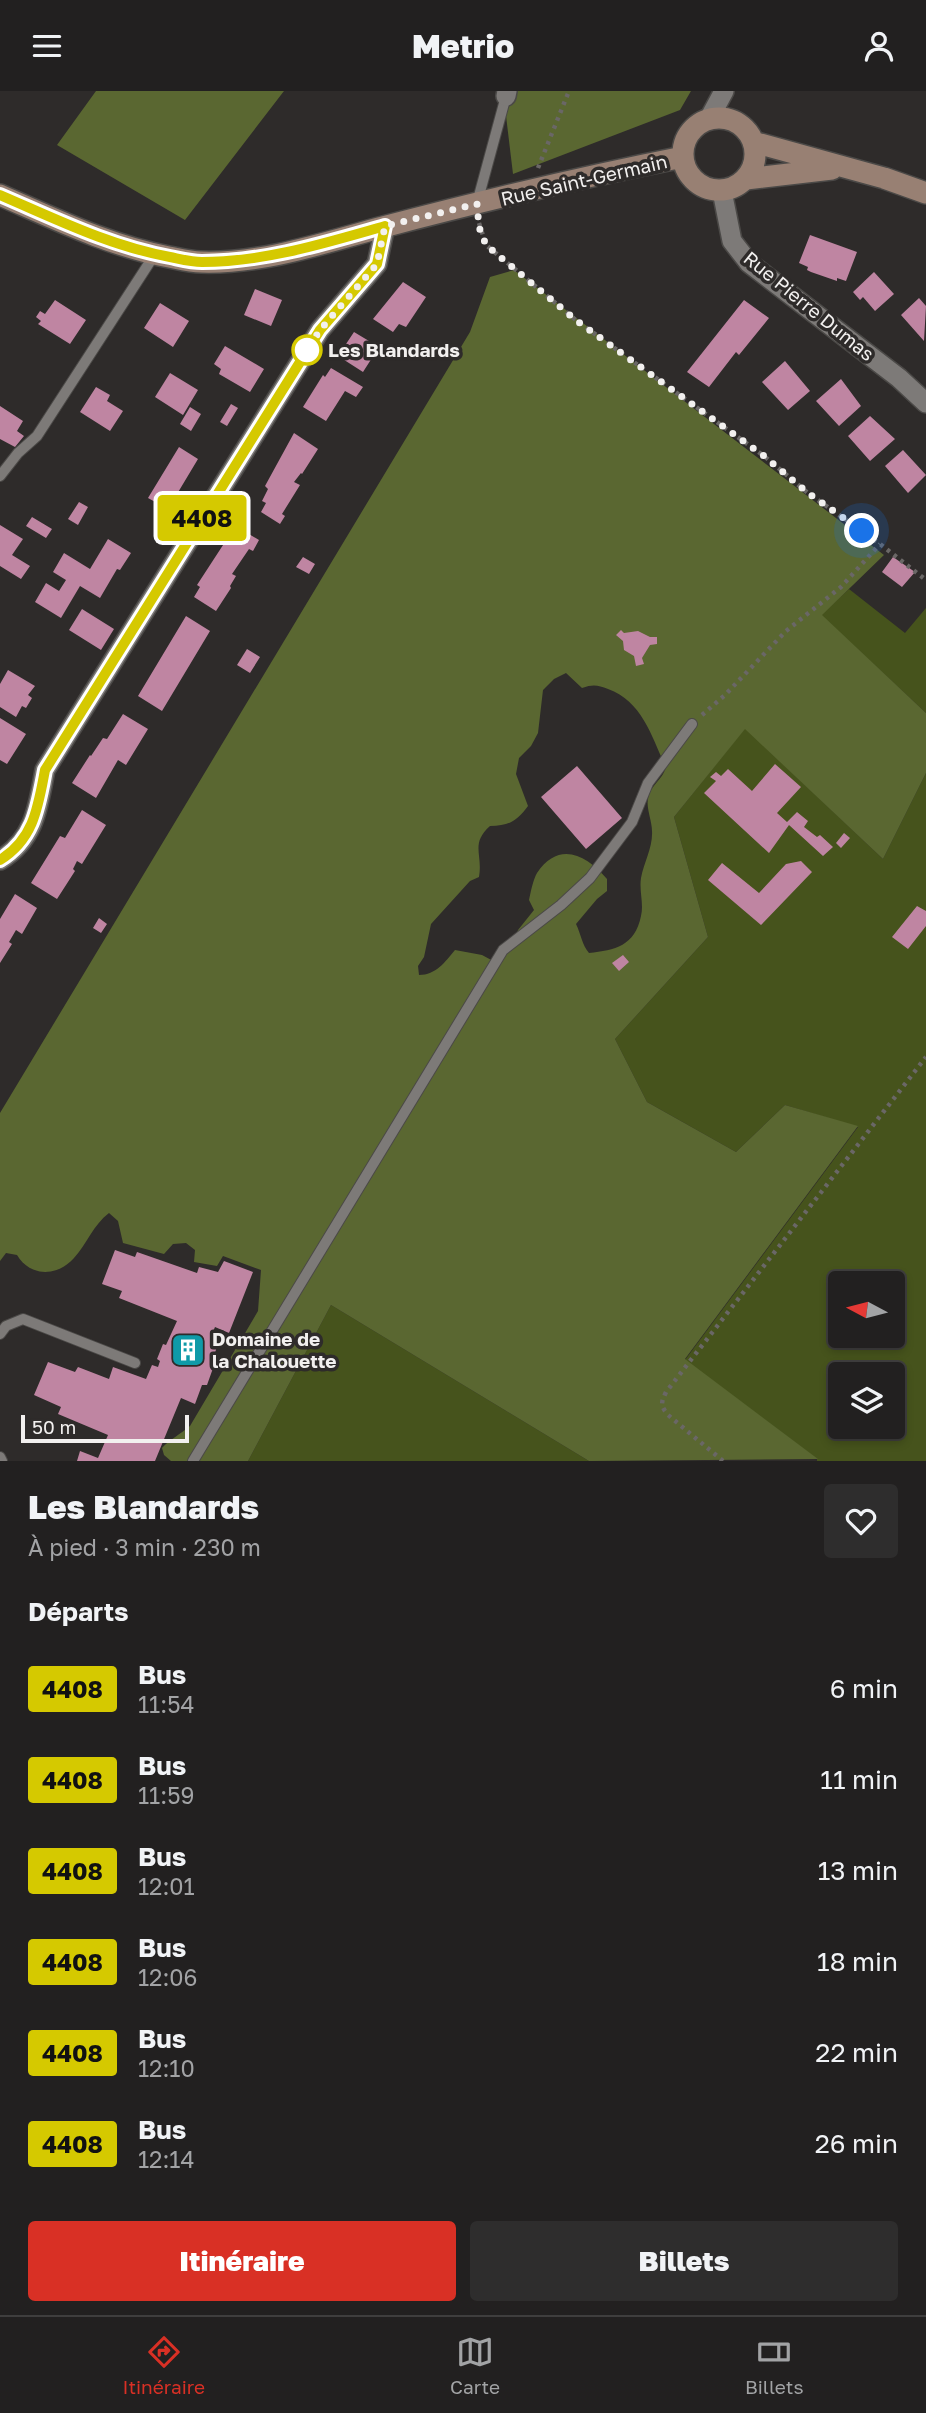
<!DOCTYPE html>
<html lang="fr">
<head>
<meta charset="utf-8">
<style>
	:root { --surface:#222020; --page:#2e2d2d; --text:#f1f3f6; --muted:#a2a3a5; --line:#3f3e3e; --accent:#d93025 }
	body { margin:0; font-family:"Golos Text",sans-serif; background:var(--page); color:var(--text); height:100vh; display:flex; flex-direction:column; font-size:26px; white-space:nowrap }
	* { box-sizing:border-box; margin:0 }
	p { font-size:23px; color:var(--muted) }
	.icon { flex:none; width:38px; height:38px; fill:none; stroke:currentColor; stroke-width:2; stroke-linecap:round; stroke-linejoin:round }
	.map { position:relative; height:1370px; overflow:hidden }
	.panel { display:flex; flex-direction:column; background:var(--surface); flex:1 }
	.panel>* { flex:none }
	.badge { padding:0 14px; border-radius:5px; font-size:24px; line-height:46px }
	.needle { width:46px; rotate:277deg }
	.controls { position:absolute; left:828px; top:1180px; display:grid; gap:14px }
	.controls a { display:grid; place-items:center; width:77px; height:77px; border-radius:7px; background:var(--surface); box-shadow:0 4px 10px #0003,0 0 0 2px var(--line); font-size:35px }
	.scale { position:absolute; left:21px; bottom:18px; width:168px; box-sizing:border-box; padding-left:7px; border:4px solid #f2f0ef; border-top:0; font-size:19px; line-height:24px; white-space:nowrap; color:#f2f0ef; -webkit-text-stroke:5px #2e2b2a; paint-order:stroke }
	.you { position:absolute; width:35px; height:35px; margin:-18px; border:5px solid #fff; border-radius:50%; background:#1a73e8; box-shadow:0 0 0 10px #1a73e833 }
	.map>.badge { position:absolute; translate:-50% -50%; box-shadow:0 0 0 4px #fff }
	h2 { padding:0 28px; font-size:26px; line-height:63px }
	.round { display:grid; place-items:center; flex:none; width:74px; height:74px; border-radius:7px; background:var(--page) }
	.headline { display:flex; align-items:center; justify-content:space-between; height:119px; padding:0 28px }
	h1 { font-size:33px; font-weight:800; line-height:52px }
	.button { display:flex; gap:14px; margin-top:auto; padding:14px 28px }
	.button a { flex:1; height:80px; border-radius:7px; background:var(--accent); color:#fff; font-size:28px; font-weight:800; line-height:80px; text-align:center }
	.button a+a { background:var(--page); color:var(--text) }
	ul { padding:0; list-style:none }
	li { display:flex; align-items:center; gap:21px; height:91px; padding:0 28px }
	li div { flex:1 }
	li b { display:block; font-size:26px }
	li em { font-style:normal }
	li .badge { min-width:77px; font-weight:700; text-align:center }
	header { display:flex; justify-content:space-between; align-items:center; height:91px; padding:0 28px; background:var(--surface); font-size:32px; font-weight:800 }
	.tab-bar { display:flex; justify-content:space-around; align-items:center; height:98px; border-top:2px solid var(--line); background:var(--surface); font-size:19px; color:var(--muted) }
	.tab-bar a { display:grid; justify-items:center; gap:4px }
	.tab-bar .current { color:var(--accent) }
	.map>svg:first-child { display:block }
	.green { fill:#46531c; fill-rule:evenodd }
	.forest { fill:#5a6731; fill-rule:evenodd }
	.building { fill:#bf85a2 }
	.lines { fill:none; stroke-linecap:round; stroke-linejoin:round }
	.lane-casing { stroke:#4b4947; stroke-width:12 }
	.street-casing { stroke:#4b4947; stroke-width:22 }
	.secondary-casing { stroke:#4b4947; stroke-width:24 }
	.path { stroke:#6a6766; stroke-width:4.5; stroke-dasharray:3.5 5; stroke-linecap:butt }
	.lane { stroke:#7d7a78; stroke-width:10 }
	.street { stroke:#7d7a78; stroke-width:19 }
	.secondary { stroke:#988073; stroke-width:21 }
	.line-casing { stroke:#fff; stroke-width:16 }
	.line { stroke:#d5c900; stroke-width:10 }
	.walk { stroke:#f2f0ef; stroke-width:7; stroke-dasharray:0 12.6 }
	.stop-dot { fill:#fff; stroke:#d5c900; stroke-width:3.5 }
	.labels { text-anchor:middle; stroke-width:7; stroke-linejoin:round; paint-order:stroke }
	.street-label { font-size:19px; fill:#f2f0ef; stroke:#2e2b2a }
	.stop-label { font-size:19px; font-weight:bold; fill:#f2f0ef; stroke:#2e2b2a; text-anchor:start }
	.poi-label { font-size:19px; font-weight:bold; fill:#f2f0ef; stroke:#2e2b2a; text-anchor:start }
</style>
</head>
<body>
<header><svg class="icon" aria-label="menu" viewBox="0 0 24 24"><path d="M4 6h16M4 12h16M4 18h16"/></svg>Metrio<svg class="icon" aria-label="person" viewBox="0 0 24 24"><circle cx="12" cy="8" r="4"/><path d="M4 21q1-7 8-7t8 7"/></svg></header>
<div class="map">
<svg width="926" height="1370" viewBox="0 0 926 1370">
	<rect width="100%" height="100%" fill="#2e2b2a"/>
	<!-- green -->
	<path class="green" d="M849,498L905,542L926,517V622L821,524Z
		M745,637L883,768L926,682V1370H817V1368L685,1269L858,1036L785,1014L736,1061L647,1011L615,948L708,846L674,726ZM840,1192H892V1244H840ZM840,1283H892V1335H840Z
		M331,1214L589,1370H248Z"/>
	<!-- forest -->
	<path class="forest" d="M96,0H284L185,129L57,54Z
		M503,0H691L680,19L513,83Z
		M514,179L884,464L822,524L926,622V682L883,768L745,638L674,726L708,846L615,948L647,1011L736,1061L785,1014L858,1035L685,1268L818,1368L589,1370L331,1214L248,1370H171L164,1364L162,1357C170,1348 181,1343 190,1335L258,1220L261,1179L223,1165L217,1175L194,1171L195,1159L186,1152L173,1153L164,1163L123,1152L118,1130L109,1122C93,1134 87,1153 74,1167C57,1186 30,1186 17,1164L6,1162L0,1170V1022L470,241L490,186ZM566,582L582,597C593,593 598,594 608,598C643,611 651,645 666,676C662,690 650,694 648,708C646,717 652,730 652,740C653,756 644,771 641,787C639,800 644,813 641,825C635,855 615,859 589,862C582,854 581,843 576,833L597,808L607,800V788C587,764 559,749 537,782C533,789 531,800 529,809L534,819L518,839L509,861L495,871L482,864L455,859C445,871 436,884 419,884L418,875L424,866L431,833L470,790L479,786C483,763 470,753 490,735C509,735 517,730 528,715L516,683L519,667L531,655L538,642L543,599L554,588Z"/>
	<!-- building -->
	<path class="building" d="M810,144L857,161L846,190L837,187V190L811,181L807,179L808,176L799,172Z
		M874,181L894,203L875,220L863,206L860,209L853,201Z
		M403,191L426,206L406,236L399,233L393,241L373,228Z
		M255,198L282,209L271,235L244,224Z
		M919,207L926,215L924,250L901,224Z
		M55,209L86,229L70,253L38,233L41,230L36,226L40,220L45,223Z
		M744,209L769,227L739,264L736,261L709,296L687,281Z
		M160,212L189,230L173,256L144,237Z
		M354,241L379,256L363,281L338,265Z
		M225,255L264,278L250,301L219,283L221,278L214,273Z
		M785,270L810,300L788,319L762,291Z
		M331,277L363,296L356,306L345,300L326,330L303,316L323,284L325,286Z
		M170,282L198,299L183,324L155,306Z
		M841,288L861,315L839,335L816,310Z
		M96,296L110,304L107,310L123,320L110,340L80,321Z
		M231,313L238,317L227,335L220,331Z
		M0,315L23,330L17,340L24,345L15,356L0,348Z
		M190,316L201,323L191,340L180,333Z
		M870,325L895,348L870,370L848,345Z
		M294,342L318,358L302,383L301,382L294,391L300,394L282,423L285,425L280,433L261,421L266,412L262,410L268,398L265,395Z
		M179,356L198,368L168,418L148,407Z
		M903,359L926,384L908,402L885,375Z
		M79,411L88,416L78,434L68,428Z
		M32,426L52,438L46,447L26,435Z
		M230,432L259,449L253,460L249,458L232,483L236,485L230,495L231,497L216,520L194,506L200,496L197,494L225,451L220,448Z
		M0,434L23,448L12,464L30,475L21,488L0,475Z
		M108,448L131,462L120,479L117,478L100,507L80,495L61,527L35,511L46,492L59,500L66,489L53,481L64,462L90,478Z
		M303,466L315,473L309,483L296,476Z
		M893,466L915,481L902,496L882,481Z
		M82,518L114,538L101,559L69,539Z
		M186,525L210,540L162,620L138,605Z
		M621,539L624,542L638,540L650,546H657V553L650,554L642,567L644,573L636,575L634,565L624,559L623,550L616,544Z
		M247,558L260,566L250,582L237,574Z
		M8,579L35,595L28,604L32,607L26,617L22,615L16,626L0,616V593Z
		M123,623L148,638L126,674L118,669L96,707L72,692L90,664L91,665L103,647L107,648Z
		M0,627L26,643L7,673L0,669Z
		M775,673L801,696L777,722L787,731L797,721L808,730L804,736L817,746L820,744L833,756L823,765L789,734L769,762L704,702L716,690L710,686L716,681L721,685L728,678L752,700Z
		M577,675L622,727L586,758L541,706Z
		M82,719L106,734L82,773L77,770L73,778L75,780L57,808L31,792L60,745L65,747Z
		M844,742L850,747L841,757L836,752Z
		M801,770L812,781L761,834L708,789L722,772L759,802L786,773Z
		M15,803L37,817L22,843L16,839L9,851L12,853L0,872V828Z
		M917,815L926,820V835L908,858L892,846Z
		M99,827L107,833L101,842L93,837Z
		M623,864L629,871L619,880L612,872Z
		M115,1159L135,1166L137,1161L197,1182L199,1176L218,1181L224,1170L253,1181L229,1242L215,1236L212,1243L220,1246L214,1265L217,1266L207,1294H202L195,1313L181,1307L155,1370H77L80,1360L98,1367L108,1344L58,1323L61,1316L34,1304L48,1271L75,1281L78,1276L109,1288L113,1276L146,1288L152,1274L158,1276L160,1270L157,1268L163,1253L166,1254L177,1230L119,1207L122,1200L102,1193Z"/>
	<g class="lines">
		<!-- lane casing -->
		<g class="lane-casing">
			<path id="lane" d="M477,112L506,5
				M0,385L18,362L37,345L155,163
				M0,1243L6,1235L23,1228L135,1272
				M0,1366L2,1370
				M193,1370L503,859L561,814L590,787L632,731L648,692L692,633"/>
		</g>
		<!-- street casing -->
		<g class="street-casing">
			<path id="street" d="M506,5L507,0
				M709,28L724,0
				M722,100L732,150L749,172L899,287L926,312
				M0,769C35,748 38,716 45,679L320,239L377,173L385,135"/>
		</g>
		<!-- secondary casing -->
		<g class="secondary-casing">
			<path id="secondary" d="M683 63a36 36 0 1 1 72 0a36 36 0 1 1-72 0Z
				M753,51L884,87L926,102
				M746,88L832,78
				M0,104C55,128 110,155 169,166C179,168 190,171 201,171C263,173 323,152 383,136C482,110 582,86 683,66"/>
		</g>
		<!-- path -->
		<path class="path" d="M538,77L569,0
			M479,132L486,154L577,230L764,365L808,402L880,453L926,489
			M702,624L725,604L786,540L841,496L880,453
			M723,1370L668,1324C660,1314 661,1312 666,1301L926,966"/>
		<!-- lane -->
		<use href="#lane" class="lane"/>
		<!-- street -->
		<use href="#street" class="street"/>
		<!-- secondary -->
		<use href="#secondary" class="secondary"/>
	</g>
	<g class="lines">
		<!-- line casing -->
		<g class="line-casing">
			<path id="line" d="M0,104C56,128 110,155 170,166C180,168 191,171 202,171C265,171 325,152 385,135L377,173L320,239L45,679C38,716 34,748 0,769"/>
		</g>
		<!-- line -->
		<use href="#line" class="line"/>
		<!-- walk -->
		<path class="walk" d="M307,259L305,262L320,239L377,173L385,135L477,113L479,136L486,154L577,230L764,365L808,402L862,440"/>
	</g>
	<!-- icons -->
	<defs>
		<g id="building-square" transform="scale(1.75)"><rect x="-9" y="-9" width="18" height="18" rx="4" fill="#0f9aa8" stroke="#2e2b2a"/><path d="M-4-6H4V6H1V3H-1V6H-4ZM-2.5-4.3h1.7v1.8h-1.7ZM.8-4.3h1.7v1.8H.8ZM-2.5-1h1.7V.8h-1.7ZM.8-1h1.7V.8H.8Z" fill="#fff"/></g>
	</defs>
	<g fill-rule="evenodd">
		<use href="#building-square" x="188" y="1259"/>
	</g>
	<!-- markers -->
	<circle class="stop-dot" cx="307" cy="259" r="14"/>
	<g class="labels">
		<!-- street labels -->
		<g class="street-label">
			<text transform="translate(584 89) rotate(-13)" y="7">Rue Saint-Germain</text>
			<text transform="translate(809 215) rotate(39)" y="7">Rue Pierre Dumas</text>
		</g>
		<!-- stop labels -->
		<g class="stop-label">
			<text x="328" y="266">Les Blandards</text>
		</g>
		<!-- poi labels -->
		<g class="poi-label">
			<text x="212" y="1255">Domaine de<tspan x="212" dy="22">la Chalouette</tspan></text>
		</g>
	</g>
</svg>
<div class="controls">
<a><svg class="needle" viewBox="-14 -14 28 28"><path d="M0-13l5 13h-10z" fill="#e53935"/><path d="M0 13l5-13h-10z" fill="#a2a3a5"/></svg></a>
<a><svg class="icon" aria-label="layers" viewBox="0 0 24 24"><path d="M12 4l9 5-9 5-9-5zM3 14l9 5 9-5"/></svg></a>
</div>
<div class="scale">50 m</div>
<div class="you" style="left:862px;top:440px"></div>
<b class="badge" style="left:202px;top:427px;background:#d5c900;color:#111">4408</b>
</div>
<section class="panel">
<div class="headline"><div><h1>Les Blandards</h1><p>À pied · 3 min · 230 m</p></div><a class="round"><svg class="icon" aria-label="heart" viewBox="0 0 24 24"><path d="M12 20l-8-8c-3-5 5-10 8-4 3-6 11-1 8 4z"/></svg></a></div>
<h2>Départs</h2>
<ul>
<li><span class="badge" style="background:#d5c900;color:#111">4408</span><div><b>Bus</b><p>11:54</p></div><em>6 min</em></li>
<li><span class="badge" style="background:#d5c900;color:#111">4408</span><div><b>Bus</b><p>11:59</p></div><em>11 min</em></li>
<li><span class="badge" style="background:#d5c900;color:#111">4408</span><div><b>Bus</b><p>12:01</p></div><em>13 min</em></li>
<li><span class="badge" style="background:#d5c900;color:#111">4408</span><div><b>Bus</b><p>12:06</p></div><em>18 min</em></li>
<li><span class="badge" style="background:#d5c900;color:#111">4408</span><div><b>Bus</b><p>12:10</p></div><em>22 min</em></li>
<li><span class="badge" style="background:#d5c900;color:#111">4408</span><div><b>Bus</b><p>12:14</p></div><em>26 min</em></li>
</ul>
<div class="button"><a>Itinéraire</a><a>Billets</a></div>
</section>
<nav class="tab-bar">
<a class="current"><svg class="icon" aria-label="directions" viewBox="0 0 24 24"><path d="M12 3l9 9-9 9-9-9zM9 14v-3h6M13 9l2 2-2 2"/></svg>Itinéraire</a>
<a><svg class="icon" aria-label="map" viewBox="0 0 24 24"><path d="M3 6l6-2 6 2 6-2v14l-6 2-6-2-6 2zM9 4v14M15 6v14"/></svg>Carte</a>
<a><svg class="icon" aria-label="tickets" viewBox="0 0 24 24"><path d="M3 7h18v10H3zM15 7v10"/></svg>Billets</a>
</nav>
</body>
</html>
